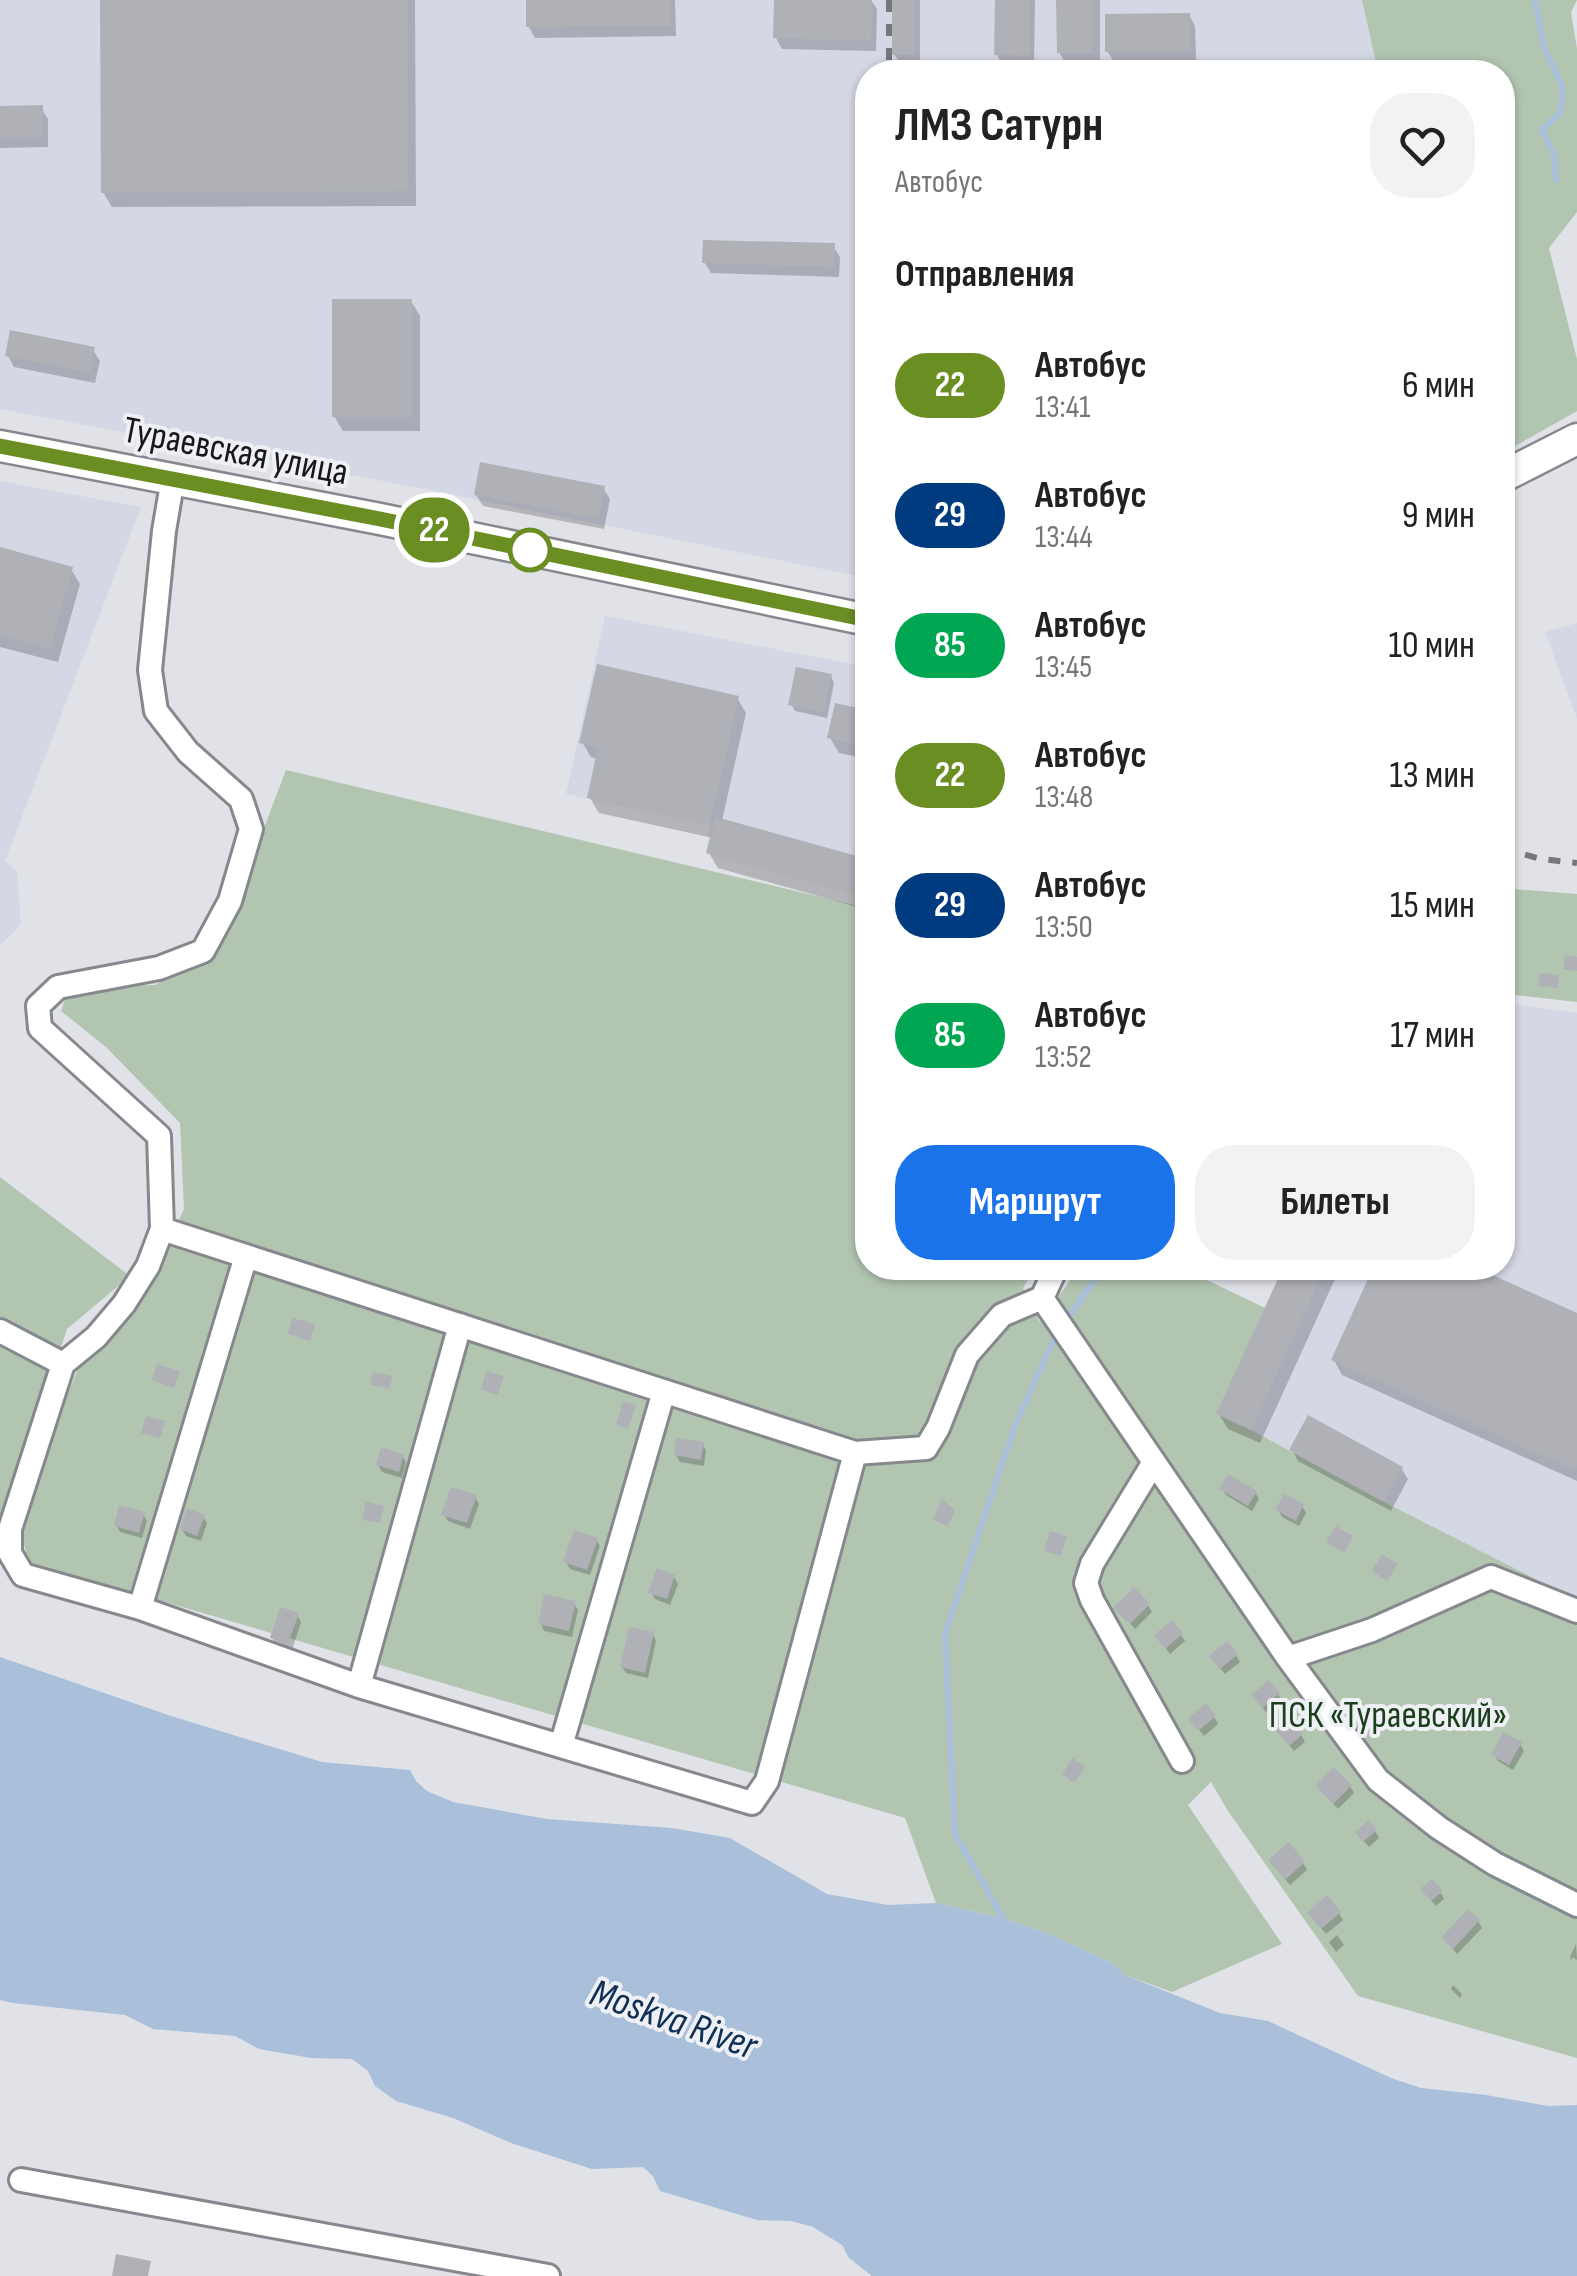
<!DOCTYPE html>
<html lang="ru">
<head>
<meta charset="utf-8">
<style>
	:root { --surface:#fff; --page:#f2f2f2; --text:#222; --muted:#767676; --accent:#1a73e8 }
	body { margin:0; font-family:"Sofia Sans Condensed",sans-serif; background:var(--page); color:var(--text); height:100vh; display:flex; flex-direction:column; font-size:38px; white-space:nowrap }
	* { box-sizing:border-box; margin:0 }
	p { font-size:32px; color:var(--muted) }
	.icon { flex:none; width:55px; height:55px; fill:none; stroke:currentColor; stroke-width:2; stroke-linecap:round; stroke-linejoin:round }
	.map { position:relative; flex:1; overflow:hidden }
	.sheet { position:absolute; left:855px; top:60px; width:660px; height:1220px; display:flex; flex-direction:column; background:var(--surface); border-radius:40px; box-shadow:0 2px 8px #0004 }
	.sheet>* { flex:none }
	.badge { padding:0 20px; border-radius:32px; font-size:35px; line-height:65px }
	.map>.badge { position:absolute; translate:-50% -50%; box-shadow:0 0 0 5px #fff }
	h2 { padding:0 40px; font-size:38px; line-height:90px }
	.round { display:grid; place-items:center; flex:none; width:105px; height:105px; border-radius:40px; background:var(--page) }
	.overview { display:flex; align-items:center; justify-content:space-between; height:170px; padding:0 40px }
	h1 { font-size:48px; font-weight:700; line-height:75px }
	.primary-button { display:flex; gap:20px; margin-top:auto; padding:20px 40px }
	.primary-button a { flex:1; height:115px; border-radius:40px; background:var(--accent); color:#fff; font-size:40px; font-weight:700; line-height:115px; text-align:center }
	.primary-button a+a { background:var(--page); color:var(--text) }
	ul { padding:0; list-style:none }
	li { display:flex; align-items:center; gap:30px; height:130px; padding:0 40px }
	li div { flex:1 }
	li b { display:block; font-size:38px }
	li em { font-style:normal }
	li .badge { min-width:110px; font-weight:700; text-align:center }
	.map>svg:first-child { display:block }
	.built { fill:#d4d7e4 }
	.green { fill:#b2c5b1 }
	.water { fill:#a9bfda }
	.shadow { fill:#0003 }
	.lines { fill:none; stroke-linecap:round; stroke-linejoin:round }
	.stream { stroke:#a9bfda; stroke-width:6 }
	.building { fill:#afb1b6 }
	.minor-casing { stroke:#87888d; stroke-width:28 }
	.secondary-casing { stroke:#87888d; stroke-width:35 }
	.minor { stroke:#fff; stroke-width:22 }
	.secondary { stroke:#fff; stroke-width:30 }
	.rail { stroke:#76777b; stroke-width:6; stroke-dasharray:12 12; stroke-linecap:butt }
	.line-casing { stroke:#fff; stroke-width:22 }
	.line { stroke:#6b8e23; stroke-width:15 }
	.stop-dot { fill:#fff; stroke:#6b8e23; stroke-width:5 }
	.labels { text-anchor:middle; stroke-width:8; stroke-linejoin:round; paint-order:stroke }
	.street-label { font-size:38px; fill:#161719; stroke:#eef0f5 }
	.park-label { font-size:38px; fill:#1b3f1a; stroke:#eef0f5 }
	.water-label { font-size:40px; font-style:italic; fill:#103055; stroke:#eef0f5 }
</style>
</head>
<body>
<div class="map">
<svg width="1577" height="2276" viewBox="0 0 1577 2276">
	<rect width="100%" height="100%" fill="#e1e2e8"/>
	<!-- built -->
	<path class="built" d="M0,0H1362L1378,72H868L867,578L430,490L0,409Z
		M0,481L141,507L5,861L17,871L21,925L0,945Z
		M605,616L867,667V898L706,853L710,825L566,794Z
		M1577,623V719L1545,632Z
		M1503,1003L1577,1013V1600L1384,1502L1251,1430L1216,1414L1283,1268H1502Z"/>
	<!-- green -->
	<path class="green" d="M1362,0H1577L1571,12L1577,49V212L1549,248L1577,359V411L1503,453L1502,72H1378Z
		M286,770L867,908L868,1268H1035L1023,1288L1040,1322L1079,1268H1182L1265,1308L1217,1414L1251,1430L1384,1502L1577,1600V2058L1358,1996L1228,1811L1211,1782L1188,1805L1282,1944L1172,1992L1125,1975L1112,1963L1047,1933L1003,1918L936,1903L905,1818L28,1562L19,1520L83,1355L146,1290L184,1209L180,1123L106,1047L61,1011L67,994L117,986L155,985L218,949Z
		M1513,889L1577,894V1002L1506,994Z
		M0,1177L130,1276L67,1329L0,1531Z"/>
	<!-- water -->
	<path class="water" d="M0,1657L171,1716L322,1762L410,1770L416,1781L427,1791L453,1802L547,1819L672,1828L730,1838L827,1894L888,1905L936,1903L1003,1918L1047,1933L1112,1963L1125,1975L1220,2013L1268,2021L1391,2078L1421,2088L1486,2095L1548,2106L1577,2105V2276H872L849,2258L842,2245L813,2227L791,2221L757,2220L660,2191L653,2176L643,2167L592,2169L511,2143L453,2118L396,2101L375,2086L368,2071L352,2059L311,2058L259,2049L235,2036L153,2029L125,2015L13,2003L0,2000Z"/>
	<!-- shadow -->
	<path class="shadow" d="M102,0H415L416,206L112,207L103,192Z
		M529,0H675L676,36L535,38L529,27Z
		M777,0H871L877,9L876,51L782,49L776,38Z
		M895,0H920V65H901L894,54Z
		M998,0H1035L1034,66L1003,65L996,54Z
		M1059,0H1100V68H1068L1059,52Z
		M1189,15L1195,26L1196,61L1114,62L1108,52Z
		M0,108H41L48,119V147L0,148Z
		M833,246L840,257L839,277L711,273L704,262Z
		M411,301L420,316V431H343L334,416Z
		M93,350L100,361L95,383L14,367L8,356Z
		M603,488L610,499L604,529L483,506L476,495Z
		M0,550L71,569L80,584L58,662L0,647Z
		M831,676L834,683L827,718L795,711L791,704Z
		M737,698L746,713L722,821L868,862V910L718,868L709,853L713,838L599,813L590,798L598,759L591,757L582,742Z
		M868,712V759L839,753L830,738Z
		M1286,1268H1340L1260,1443L1228,1429L1219,1414Z
		M1376,1268H1471L1577,1315V1481L1342,1375L1334,1360Z
		M703,1444L706,1451L704,1466L680,1462L676,1455Z
		M1292,1450L1401,1468L1408,1479L1391,1511L1298,1461Z
		M403,1456L406,1463L402,1478L382,1472L378,1465Z
		M1222,1489L1255,1492L1259,1499L1252,1511L1226,1495Z
		M475,1497L479,1504L470,1529L448,1521L444,1515Z
		M1302,1506L1306,1513L1299,1526L1282,1517L1278,1510Z
		M143,1514L147,1521L142,1538L120,1532L116,1525Z
		M203,1517L207,1523L201,1541L186,1536L182,1529Z
		M596,1540L600,1546L590,1575L570,1569L566,1562Z
		M674,1577L678,1584L670,1605L655,1599L651,1592Z
		M574,1603L578,1610L572,1637L544,1631L541,1624Z
		M1148,1605L1152,1612L1135,1629L1116,1608Z
		M297,1615L301,1622L292,1650L276,1645L272,1638Z
		M653,1634L656,1641L648,1678L626,1673L622,1667Z
		M1181,1635L1185,1641L1170,1654L1161,1642Z
		M1236,1655L1240,1662L1225,1674L1216,1663Z
		M1278,1694L1282,1701L1267,1713L1258,1702Z
		M1214,1717L1218,1724L1204,1736L1195,1725Z
		M1279,1733L1301,1735L1305,1742L1294,1751Z
		M1520,1744L1524,1751L1513,1770L1498,1761L1494,1754Z
		M1350,1786L1354,1793L1338,1809L1318,1787Z
		M1375,1831L1379,1838L1369,1847L1362,1839Z
		M1303,1863L1307,1870L1290,1885L1275,1867Z
		M1441,1893L1444,1899L1436,1906L1427,1896Z
		M1339,1913L1343,1920L1326,1934L1314,1920Z
		M1478,1921L1482,1928L1457,1954L1444,1938Z
		M1337,1935L1344,1945L1336,1952L1329,1942Z
		M1576,1944L1577,1960L1572,1957V1961L1570,1957Z
		M1453,1985L1462,1994L1460,1998L1451,1989Z"/>
	<g class="lines">
		<!-- stream -->
		<path class="stream" d="M1535,0L1544,47L1563,88L1560,113L1542,130L1554,154L1556,180
			M1003,1918L955,1834L945,1634L1016,1423L1056,1335L1103,1268"/>
	</g>
	<!-- building -->
	<path class="building" d="M100,0H408V191L101,193Z
		M526,0H671V26L526,27Z
		M774,0H872L871,41L773,38Z
		M892,0H915V55H892Z
		M995,0H1030L1029,56L994,55Z
		M1056,0H1092L1093,53H1057Z
		M1190,13L1191,51L1105,52V14Z
		M43,105V137H0V106Z
		M703,240L835,243L834,267L702,263Z
		M332,299H412V417H332Z
		M10,330L95,347L90,373L5,356Z
		M480,462L605,486L599,519L474,495Z
		M0,547L73,567L50,649L0,635Z
		M597,664L739,696L710,825L587,798L598,747L579,743Z
		M796,667L832,674L824,712L788,705Z
		M835,703L868,710V747L827,738Z
		M716,817L868,859V898L706,853Z
		M1565,955L1577,957V971L1563,969Z
		M1540,973L1559,975L1557,988L1538,986Z
		M1283,1268H1325L1251,1430L1216,1414Z
		M1373,1268H1477L1577,1313V1464L1574,1470L1331,1360Z
		M292,1318L315,1324L310,1341L288,1334Z
		M157,1364L180,1371L174,1388L152,1380Z
		M486,1371L504,1376L498,1395L481,1390Z
		M373,1372L393,1376L389,1389L370,1385Z
		M623,1401L636,1405L628,1429L616,1425Z
		M1308,1415L1403,1467L1384,1502L1289,1450Z
		M146,1416L165,1421L160,1438L141,1433Z
		M676,1438L704,1442L701,1460L674,1455Z
		M381,1447L404,1454L399,1472L376,1465Z
		M1228,1474L1257,1491L1248,1506L1219,1489Z
		M451,1487L477,1495L467,1523L441,1515Z
		M1284,1494L1304,1504L1296,1521L1275,1510Z
		M942,1499L955,1510L948,1526L933,1520Z
		M366,1502L384,1506L380,1523L362,1520Z
		M119,1505L145,1512L139,1533L114,1526Z
		M187,1508L205,1515L197,1536L180,1529Z
		M1336,1526L1353,1536L1344,1553L1326,1542Z
		M574,1530L598,1538L587,1570L563,1562Z
		M1050,1531L1067,1536L1061,1556L1044,1551Z
		M1382,1554L1398,1564L1387,1581L1372,1571Z
		M657,1568L675,1575L667,1599L648,1593Z
		M1134,1587L1150,1604L1130,1624L1113,1608Z
		M544,1594L576,1601L569,1631L538,1624Z
		M280,1607L299,1613L288,1644L270,1638Z
		M1172,1620L1183,1633L1165,1649L1154,1635Z
		M629,1627L654,1632L645,1673L620,1667Z
		M1227,1641L1238,1654L1220,1669L1209,1656Z
		M1269,1680L1280,1693L1262,1708L1251,1695Z
		M1206,1703L1216,1716L1198,1731L1188,1718Z
		M1287,1714L1303,1734L1289,1746L1272,1726Z
		M1503,1732L1522,1742L1509,1765L1491,1755Z
		M1073,1758L1085,1767L1074,1783L1062,1774Z
		M1334,1767L1352,1785L1333,1804L1315,1786Z
		M1369,1820L1377,1830L1363,1842L1355,1832Z
		M1289,1842L1305,1862L1285,1880L1268,1860Z
		M1432,1879L1443,1891L1431,1901L1420,1889Z
		M1327,1895L1341,1912L1321,1929L1307,1913Z
		M1468,1909L1480,1920L1453,1949L1441,1938Z
		M116,2254L151,2261L148,2276H112Z"/>
	<g class="lines">
		<!-- minor casing -->
		<g class="minor-casing">
			<path id="minor" d="M162,1229L855,1453L767,1781L752,1803L359,1686L140,1608L23,1575L10,1553V1529L63,1364L96,1337L124,1304L148,1266L162,1229L159,1136L40,1028L38,1006L58,987L159,968L203,951L230,901L251,829L241,799L188,752L156,711L150,670L164,531L173,478
				M1042,1298L1288,1658L1378,1780L1439,1828L1495,1864L1577,1905
				M0,1331L63,1364
				M855,1453L926,1448L938,1428L967,1355L1002,1315L1042,1298L1056,1268
				M1154,1462L1092,1564L1086,1583L1092,1600L1182,1761
				M140,1608L246,1256
				M1288,1658L1372,1630L1491,1577L1577,1611
				M359,1686L460,1325
				M561,1746L664,1391
				M21,2180L548,2276"/>
		</g>
		<!-- secondary casing -->
		<g class="secondary-casing">
			<path id="secondary" d="M0,446L380,519L868,620
				M1502,477L1577,439"/>
		</g>
		<!-- minor -->
		<use href="#minor" class="minor"/>
		<!-- secondary -->
		<use href="#secondary" class="secondary"/>
		<!-- rail -->
		<path class="rail" d="M889,0V72
			M1502,848L1541,859L1577,863"/>
	</g>
	<g class="lines">
		<!-- line casing -->
		<g class="line-casing">
			<path id="line" d="M0,446L380,519L868,620"/>
		</g>
		<!-- line -->
		<use href="#line" class="line"/>
	</g>
	<!-- markers -->
	<circle class="stop-dot" cx="530" cy="550" r="20"/>
	<g class="labels">
		<!-- street labels -->
		<g class="street-label">
			<text transform="translate(236 450) rotate(11)" y="13">Тураевская улица</text>
		</g>
		<!-- park labels -->
		<g class="park-label">
			<text x="1388" y="1727">ПСК «Тураевский»</text>
		</g>
		<!-- water labels -->
		<g class="water-label">
			<text transform="translate(674 2018) rotate(19)" y="14">Moskva River</text>
		</g>
	</g>
</svg>
<b class="badge" style="left:434px;top:530px;background:#6b8e23;color:#fff">22</b>
<section class="sheet">
<div class="overview"><div><h1>ЛМЗ Сатурн</h1><p>Автобус</p></div><a class="round"><svg class="icon" aria-label="heart" viewBox="0 0 24 24"><path d="M12 20l-8-8c-3-5 5-10 8-4 3-6 11-1 8 4z"/></svg></a></div>
<h2>Отправления</h2>
<ul>
<li><span class="badge" style="background:#6b8e23;color:#fff">22</span><div><b>Автобус</b><p>13:41</p></div><em>6 мин</em></li>
<li><span class="badge" style="background:#003b80;color:#fff">29</span><div><b>Автобус</b><p>13:44</p></div><em>9 мин</em></li>
<li><span class="badge" style="background:#00a651;color:#fff">85</span><div><b>Автобус</b><p>13:45</p></div><em>10 мин</em></li>
<li><span class="badge" style="background:#6b8e23;color:#fff">22</span><div><b>Автобус</b><p>13:48</p></div><em>13 мин</em></li>
<li><span class="badge" style="background:#003b80;color:#fff">29</span><div><b>Автобус</b><p>13:50</p></div><em>15 мин</em></li>
<li><span class="badge" style="background:#00a651;color:#fff">85</span><div><b>Автобус</b><p>13:52</p></div><em>17 мин</em></li>
</ul>
<div class="primary-button"><a>Маршрут</a><a>Билеты</a></div>
</section>
</div>
</body>
</html>
